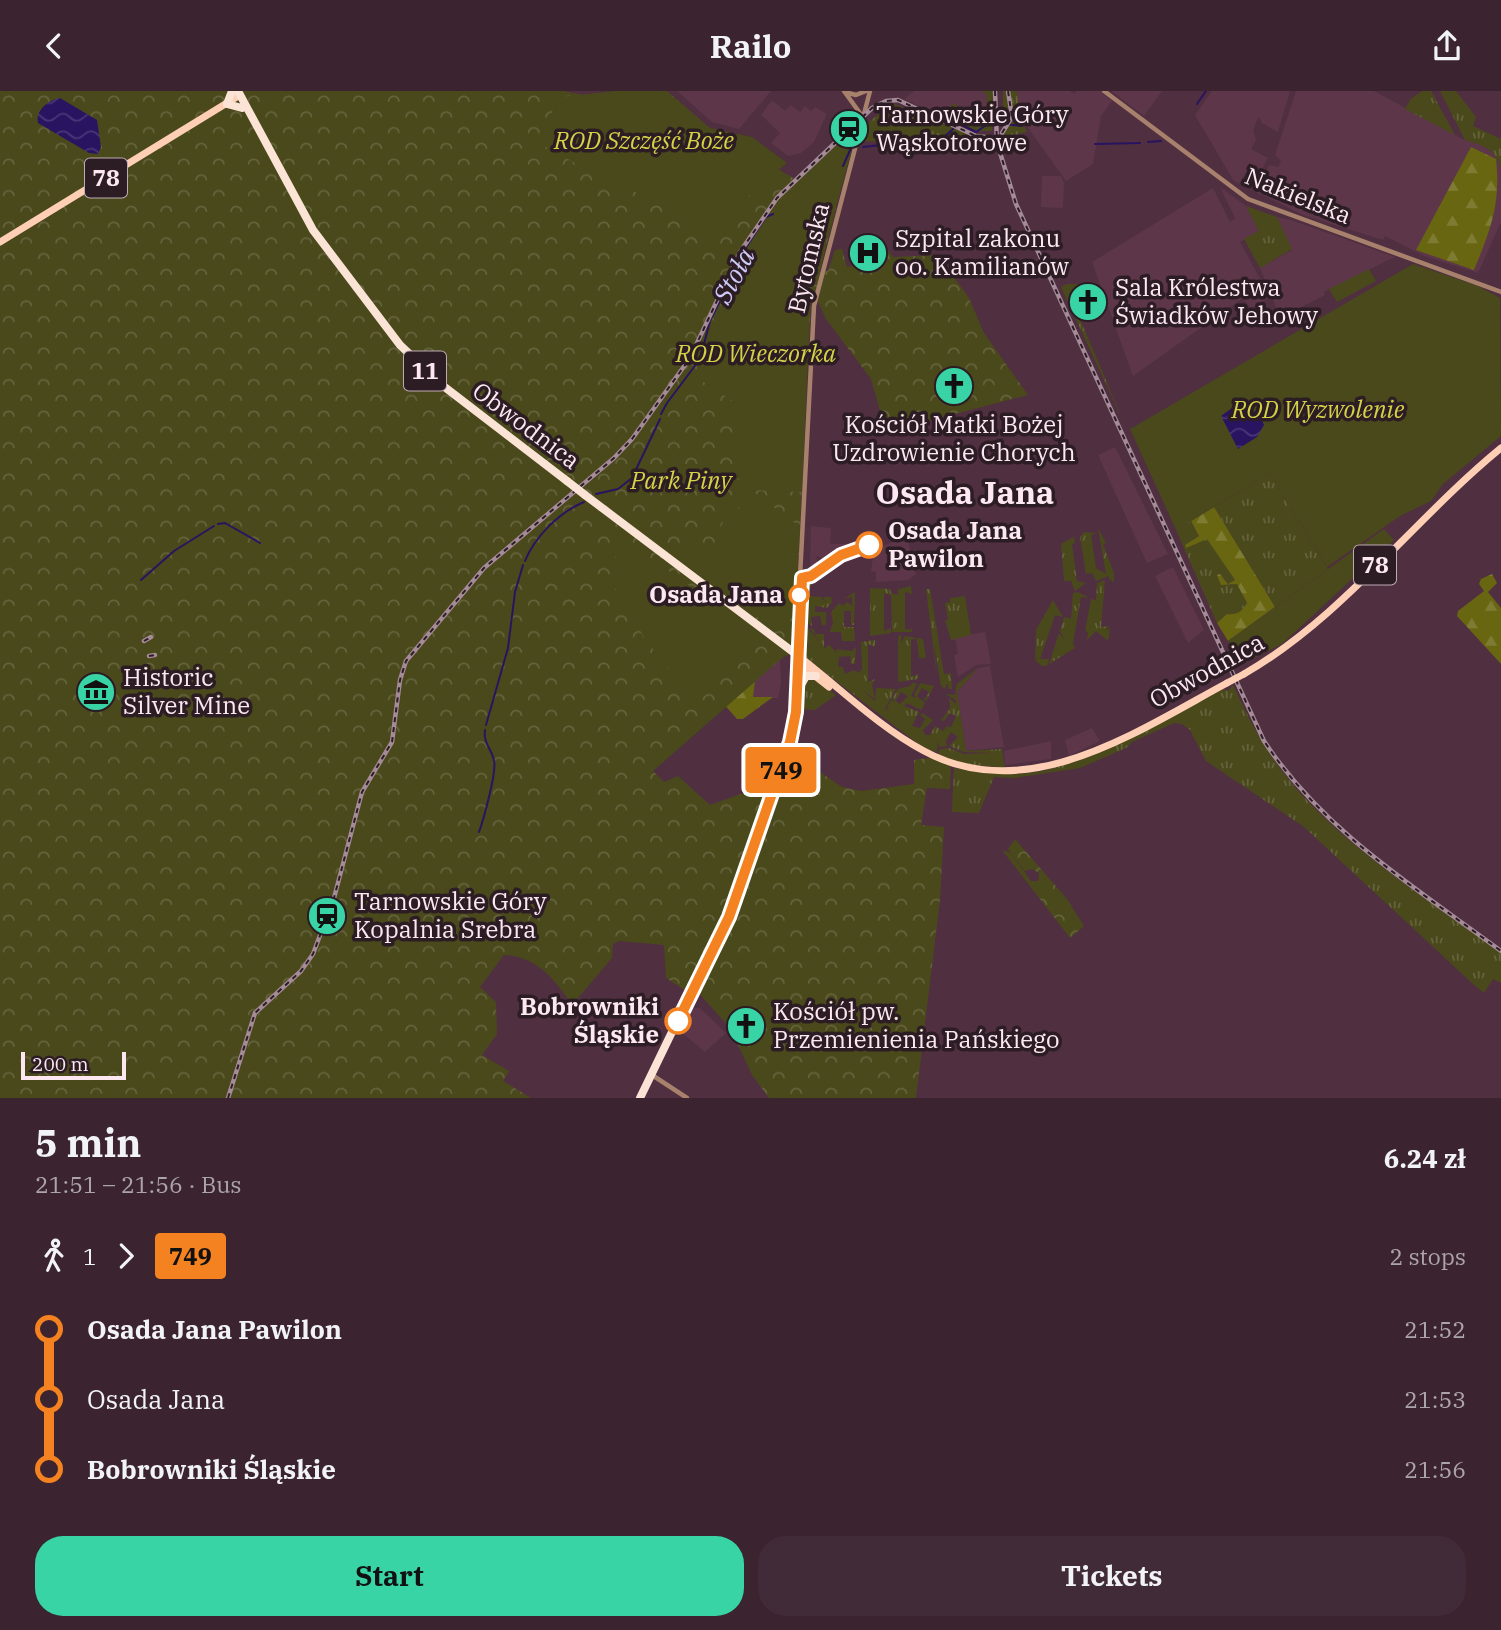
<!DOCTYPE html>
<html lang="en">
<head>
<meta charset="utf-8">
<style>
	:root { --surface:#3b2330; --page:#422b38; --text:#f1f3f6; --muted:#aca4ab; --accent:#38d4a6 }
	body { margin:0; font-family:"IBM Plex Serif",serif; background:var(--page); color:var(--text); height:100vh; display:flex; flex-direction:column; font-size:26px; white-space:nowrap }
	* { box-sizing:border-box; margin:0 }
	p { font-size:23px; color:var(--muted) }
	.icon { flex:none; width:38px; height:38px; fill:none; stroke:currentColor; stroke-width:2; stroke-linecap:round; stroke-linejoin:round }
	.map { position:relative; height:1007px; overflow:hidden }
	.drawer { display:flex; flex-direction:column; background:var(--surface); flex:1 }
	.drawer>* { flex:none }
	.badge { padding:0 14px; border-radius:5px; font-size:24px; line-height:46px }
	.scale { position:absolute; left:21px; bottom:18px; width:105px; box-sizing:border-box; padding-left:7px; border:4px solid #fde8f2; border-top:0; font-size:19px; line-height:24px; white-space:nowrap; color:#fde8f2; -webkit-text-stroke:5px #2c1d24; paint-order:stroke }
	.map>.badge { position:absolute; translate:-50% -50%; box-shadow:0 0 0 4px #fff }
	.legs { display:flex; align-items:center; gap:10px; height:77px; padding:0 35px; font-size:23px }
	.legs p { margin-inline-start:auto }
	.head { display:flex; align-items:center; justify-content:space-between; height:119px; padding:0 35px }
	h1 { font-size:38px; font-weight:700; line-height:52px }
	.action { display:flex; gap:14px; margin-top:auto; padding:14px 35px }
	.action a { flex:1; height:80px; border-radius:28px; background:var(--accent); color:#111; font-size:28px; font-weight:700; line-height:80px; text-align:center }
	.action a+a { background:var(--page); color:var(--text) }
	ul { padding:0 35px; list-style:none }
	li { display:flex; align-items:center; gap:24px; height:70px; font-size:26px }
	li i { display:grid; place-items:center; width:10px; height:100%; margin:0 9px; background:currentColor }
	li i::after { content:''; width:18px; height:18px; margin:-9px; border:5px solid; border-radius:50%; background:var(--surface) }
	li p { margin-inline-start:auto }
	li:first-child i { background:linear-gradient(#0000 50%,currentColor 0) }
	li:last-child i { background:linear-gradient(currentColor 50%,#0000 0) }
	header { display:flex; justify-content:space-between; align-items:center; height:91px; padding:0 35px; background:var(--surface); font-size:32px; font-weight:700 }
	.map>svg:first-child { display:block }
	.built { fill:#5d364a }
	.grass { fill:url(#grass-tufts) }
	.forest { fill:url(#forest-firs) }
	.park { fill:url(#park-crowns) }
	.garden { fill:#4a491b }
	.water { fill:url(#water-waves) }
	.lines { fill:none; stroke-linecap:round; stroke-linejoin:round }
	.stream { stroke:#291461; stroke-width:2 }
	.tertiary { stroke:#a8816d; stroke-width:4.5 }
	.primary { stroke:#feceb5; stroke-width:7 }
	.trunk { stroke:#fbe3d6; stroke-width:8 }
	.rail-casing { stroke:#a58a98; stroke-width:4.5 }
	.rail { stroke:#2c1d24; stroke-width:2; stroke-dasharray:5; stroke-linecap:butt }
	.primary-bridge { stroke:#feceb5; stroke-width:7 }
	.trunk-bridge { stroke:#fbe3d6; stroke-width:8 }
	.line-1-casing { stroke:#fff; stroke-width:16 }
	.line-1 { stroke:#f58220; stroke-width:10 }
	.stop-1-dot { fill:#fff; stroke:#f58220; stroke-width:3.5 }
	.labels { text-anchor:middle; stroke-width:7; stroke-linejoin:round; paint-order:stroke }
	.shield { fill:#2c1d24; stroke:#beabb4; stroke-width:2 }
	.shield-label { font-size:23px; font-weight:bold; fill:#fde8f2 }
	.poi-label { font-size:24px; fill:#fde8f2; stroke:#2c1d24; text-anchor:start }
	.park-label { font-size:24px; font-style:italic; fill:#d5d247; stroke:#2c1d24 }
	.street-label { font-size:24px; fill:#fde8f2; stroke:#2c1d24 }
	.stop-label { font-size:24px; font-weight:bold; fill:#fde8f2; stroke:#2c1d24; text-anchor:end }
	.water-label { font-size:26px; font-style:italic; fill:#cecbf8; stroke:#2c1d24 }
	.district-label { font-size:32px; font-weight:bold; fill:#fde8f2; stroke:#2c1d24 }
</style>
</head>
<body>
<header><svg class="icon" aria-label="back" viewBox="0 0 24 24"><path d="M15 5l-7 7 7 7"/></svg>Railo<svg class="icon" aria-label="share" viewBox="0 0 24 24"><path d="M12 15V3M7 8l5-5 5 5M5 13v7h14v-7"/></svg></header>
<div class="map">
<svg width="1501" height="1007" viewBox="0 0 1501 1007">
	<defs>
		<pattern id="grass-tufts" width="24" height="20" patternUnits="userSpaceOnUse" patternTransform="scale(1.75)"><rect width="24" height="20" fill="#4a491b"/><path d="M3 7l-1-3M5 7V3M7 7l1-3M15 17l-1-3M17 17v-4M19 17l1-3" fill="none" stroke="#65633d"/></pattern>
		<pattern id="forest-firs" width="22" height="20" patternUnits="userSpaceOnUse" patternTransform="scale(1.75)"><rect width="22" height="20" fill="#686610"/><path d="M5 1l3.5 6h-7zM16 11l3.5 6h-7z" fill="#7e7c33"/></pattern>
		<pattern id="park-crowns" width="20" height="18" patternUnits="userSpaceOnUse" patternTransform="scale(1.75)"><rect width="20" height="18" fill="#4a491b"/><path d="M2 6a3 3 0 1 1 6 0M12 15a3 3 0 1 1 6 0" fill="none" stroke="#65633d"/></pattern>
		<pattern id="water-waves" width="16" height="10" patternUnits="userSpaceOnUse" patternTransform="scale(1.75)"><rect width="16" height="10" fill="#291461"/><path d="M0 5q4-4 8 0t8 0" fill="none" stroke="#493678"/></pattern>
	</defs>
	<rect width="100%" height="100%" fill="#4f2f40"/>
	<!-- built -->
	<path class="built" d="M677,0H771L739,38L712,31Z
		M914,0H982L987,4L986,24L982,30L953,13L944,27L904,8Z
		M1017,0H1070L1074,3L1077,0H1100L1112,10L1101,25L1093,73L1066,90L1020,26Z
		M1111,0H1162L1144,25Z
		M1212,0H1290L1278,41L1262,32L1259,26L1256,31L1253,40L1256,49L1251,58L1268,67L1257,87L1246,81L1239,93L1233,89L1195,24Z
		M1296,0H1374L1465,49L1482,54L1497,65L1501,77V131L1478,182L1424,165L1385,145L1383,149L1303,124L1256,101L1269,74L1278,76L1281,70L1275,64Z
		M772,9L785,20L791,14L800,21L805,15L811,20L815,16L827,23L814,51L801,62L788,65L771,52L780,42L761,24Z
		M1042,85H1061L1064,92L1063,117L1041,116Z
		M1220,96L1246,115L1259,140L1240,151L1270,206L1251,218L1243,207L1133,285L1092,171L1213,97L1230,131L1235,127Z
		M1277,126L1291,129L1395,166L1329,198L1324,201L1325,204L1280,227L1260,177L1292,159Z
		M1115,356L1168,463L1147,472L1098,364Z
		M811,435L831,437L830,453H848V458L826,468L816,465L818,473L810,474Z
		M902,448L908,449L916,483L908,489L876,491V481L871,480L874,458Z
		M1173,476L1204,539L1188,552L1155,485Z
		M985,541L991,573L976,574L958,586L954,564L958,563L955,546Z
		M780,567L781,592L778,607H753L751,585Z
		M990,575L1004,656L966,660L957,601L978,577Z
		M1092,637L1100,650L1069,665L1065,649Z
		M1051,650V668L1005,674L1004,660Z
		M693,917H700L726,942L705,961L680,940Z"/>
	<!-- grass -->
	<path class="grass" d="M982,0H993L992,40H978L944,27L953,12L982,30L986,24L987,4Z
		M1003,0H1017L1020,26L1027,41L1003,46Z
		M1422,0H1431L1455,44L1405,18L1411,8Z
		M1440,0H1456L1476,26L1473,35L1501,48V77C1496,59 1483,54 1465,49Z
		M892,12L973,43L992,44L989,54L863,50L869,31Z
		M1246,115L1277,126L1292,158L1260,177L1244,148L1259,140Z
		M1067,193H1080L1069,202L1125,334L1061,196Z
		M1270,382L1328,478L1275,516L1214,416Z
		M1191,430L1199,445L1185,454L1207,447L1235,489L1229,493L1220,483L1217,485L1230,494L1237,492L1247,513C1242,521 1237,524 1227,523L1217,532L1176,439Z
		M1098,437L1106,452L1103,453L1114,482V492L1108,486L1111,484L1096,490L1092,482L1086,483L1080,446L1084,441L1097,442L1091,444L1096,477L1106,483Z
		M1074,446L1075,452L1072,453L1077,490L1086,492L1075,500L1071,490H1064L1061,453Z
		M815,487L805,507L804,532L820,552L810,537L814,538L815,543H824V558L829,554L837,562L836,558L852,560L856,556L855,573H851L850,565L839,566L838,576H843L845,583L854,579L859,582L862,578L861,551L875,549V556L868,553V591L875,588L872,594L875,608L861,598L875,610L876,597L896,598L885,618L889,620L887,617L891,609L919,621L912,635L920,637L925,628L920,624L922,622L933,629L923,639L925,644H930L935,635L943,640L947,635L951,636L956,625L950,622L944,630L941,629L950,617L949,607L956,613V609L945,603L955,604L957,593L978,577L957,601L966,660L1002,658L1005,677L963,673L937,664L940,658L949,657L964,663L993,662L964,661L949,655L958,646L951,641L946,650L947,655L939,656L938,649L937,661L925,658L807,568L804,556L815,555H804L803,552L802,554L805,494Z
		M1105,489L1101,536L1110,535L1106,539L1110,538L1108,550L1096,540L1087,549L1088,541L1085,540L1091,508L1096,509L1097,492Z
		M911,495L912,503L905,501V538L911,539L912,535V541H892L891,504L884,502V540L891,537V542L870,545V497L890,498L891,502L898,504V498Z
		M926,498H930L944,583L951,582L952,598H949L947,592L945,598L941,595L934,552L937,587Z
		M855,501L854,534H851V520H844V536H854L855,550H842L841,541H830L833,531L831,521L839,512L843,515L847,511L852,515V506L844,508Z
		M1078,501L1089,507L1081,506L1073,552L1075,557L1049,573L1059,542L1065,549L1060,540L1064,526L1071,528L1073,502Z
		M807,505L821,506L827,513L823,506H831L832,511L827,517L815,515V521H826V534H822L820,525L811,526L812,535L805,530Z
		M965,505L971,544L951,549L945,529H948L945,512L950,511V507Z
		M1053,509L1063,526L1055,524L1040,568H1049L1047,575H1042L1036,570L1037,565L1035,570L1036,539Z
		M901,544V552L905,545L923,548L926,567H919L917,548H911V586L918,583V588L898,591V545Z
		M808,588H815L836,604L815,619L802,618L804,592Z
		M912,592H917L911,605L917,607L914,604L920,592L934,595L926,610L921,608L924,609L929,601L922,597L917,605L925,612L921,619L907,612L904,615L900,613L908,605L901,601L896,609L898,612L892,608L898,598L910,595Z
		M1233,594C1247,623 1260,651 1280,677C1333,750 1429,808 1501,862V892L1493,888L1484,902L1473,893L1304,736L1206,670L1190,639L1182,633L1174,632L1132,651L1126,657L1080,677L1015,687L994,686L979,722L952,721L954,677L1016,683L1043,680L1106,657L1224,598L1228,600Z"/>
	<!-- forest -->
	<path class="forest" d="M1471,56L1496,68C1501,112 1491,138 1474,179L1416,159Z
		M1214,416L1275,516L1228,550L1217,532L1227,523C1237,524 1242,521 1247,512L1237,493L1221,494L1217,484L1220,483L1228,493L1235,489L1207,448L1186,457L1185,454L1199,445L1191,430Z
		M1492,483L1497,492L1488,501L1501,517V573L1457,525L1458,520L1484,500L1479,493L1481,488Z
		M751,585L755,590L753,606H773L743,628H737L715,603Z"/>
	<!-- park -->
	<path class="park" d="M0,0H563L593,6L615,0H667L712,39L795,88L857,34L820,180H828L835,159L842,158L847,176L884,168L880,153L883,152L893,166L938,164L969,207L984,242L1028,304L886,341L871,288L826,228L818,211L811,209L794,561L782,567L653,680L664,691L678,685L710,714L782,688L792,662L842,696L861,700L914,693V669L941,665L951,668L950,698L927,697L921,734L944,736L940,809L916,1007H769L752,984L730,937L696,899L686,900L666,887L664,854L619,850L613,853L612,867L572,914C554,888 538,866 504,864L480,896L496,911L497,943L482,964L509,980L503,990L531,1007H0Z
		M1015,748L1067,808L1084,835L1070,847L1002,759L1011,762L1031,790H1038L1039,782L1032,778L1025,780L1008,758Z"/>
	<!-- garden -->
	<path class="garden" d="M614,0H666L710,37L752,46L787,72L746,107L723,143L703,137L636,101L611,92L537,51L560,6Z
		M841,47L853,55L810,209L802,401L751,399L800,436L793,525L777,541L669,460L672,457L692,460L719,473L720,437L729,420L739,418L742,407L750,405L749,399L738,387L737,313L693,284L701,272L712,232L772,119L784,103Z
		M1413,173L1478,195L1500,207L1501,345L1443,393L1431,410L1400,425L1327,476L1270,382L1176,439L1130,338Z
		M1369,178L1376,190L1337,211L1329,198Z
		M1384,438L1394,449L1282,553L1240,574L1228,550Z
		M617,443L736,528L762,551L697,612L647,551L614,495Z"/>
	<!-- water -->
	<path class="water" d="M60,7L97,29L101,56L98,63L89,62L38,32C35,20 48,9 60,7Z
		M1236,314L1246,324L1258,319L1264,334L1257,346L1238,358L1221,325Z"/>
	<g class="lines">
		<!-- stream -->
		<path class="stream" d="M1197,13L1206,0
			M1005,33L1022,35
			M955,34L958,32L976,41L988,33
			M953,37L954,36
			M1148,51L1161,50
			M1095,53L1140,52
			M863,56L943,47L953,38
			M843,75L851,57
			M661,323L667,312L700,268L710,230L729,191L741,164L766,126L773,123
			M596,403L618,398L632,387L660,328
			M218,433L225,432L260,452
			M525,470C535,445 560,421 584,411
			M141,489L174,460L214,435
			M486,634L508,557L515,501L523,474
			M479,741C483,730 497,681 494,670C492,658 483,653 485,639"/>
		<!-- tertiary -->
		<path class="tertiary" d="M844,0L862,25
			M1104,0L1248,108L1501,201
			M845,1L856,4L866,0
			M796,563L814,215L870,0
			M801,566L802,498
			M652,984L687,1007"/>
		<!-- primary -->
		<path class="primary" d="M0,151L240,4
			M796,563V570L829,596
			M801,567C841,598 879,636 924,660C1027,716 1136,641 1227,592
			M1244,583C1343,526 1413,429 1501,357"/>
		<!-- trunk -->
		<path class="trunk" d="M232,0L227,13L242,17
			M238,0L313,139L400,254L442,294L567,390
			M585,404L801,567L798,615L790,651L733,815L640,1007
			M801,594L806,585H816"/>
		<!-- rail casing -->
		<g class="rail-casing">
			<path id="rail" d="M995,0L997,52L1016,113L1264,650C1323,740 1416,797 1501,860
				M1002,42L1012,26L1008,0
				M144,550L151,546
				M149,565L155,564
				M143,579L144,578
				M228,1007L255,922L301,880L313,863L334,807L362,701L392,651L400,589L406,570L484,477L614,367L632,348L690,267L740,161L777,107L872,17L886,10L898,9L976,45L993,47"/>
		</g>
		<!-- rail -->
		<use href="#rail" class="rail"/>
		<!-- primary-bridge -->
		<path class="primary-bridge" d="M1227,592L1244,583"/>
		<!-- trunk-bridge -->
		<path class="trunk-bridge" d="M567,390L585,404"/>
	</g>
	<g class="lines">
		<!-- line-1 casing -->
		<g class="line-1-casing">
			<path id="line-1" d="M678,930L729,826L790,651L796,621L802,487L811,485L841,464L869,454"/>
		</g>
		<!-- line-1 -->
		<use href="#line-1" class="line-1"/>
	</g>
	<!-- icons -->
	<defs>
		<g id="station-disc" transform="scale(2.0125)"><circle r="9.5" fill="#38d4a6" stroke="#2c1d24"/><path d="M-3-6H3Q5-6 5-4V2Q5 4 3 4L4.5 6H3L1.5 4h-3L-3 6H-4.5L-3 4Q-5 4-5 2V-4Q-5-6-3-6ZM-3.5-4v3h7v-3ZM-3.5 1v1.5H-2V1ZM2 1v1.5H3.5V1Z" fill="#111"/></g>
		<g id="hospital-disc" transform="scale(2.0125)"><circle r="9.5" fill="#38d4a6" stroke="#2c1d24"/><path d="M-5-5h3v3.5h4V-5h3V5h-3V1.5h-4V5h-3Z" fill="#111"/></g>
		<g id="church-disc" transform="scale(2.0125)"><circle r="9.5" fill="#38d4a6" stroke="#2c1d24"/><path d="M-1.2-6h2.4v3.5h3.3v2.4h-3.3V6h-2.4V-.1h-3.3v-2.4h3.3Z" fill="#111"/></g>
		<g id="museum-disc" transform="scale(2.0125)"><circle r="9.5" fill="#38d4a6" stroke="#2c1d24"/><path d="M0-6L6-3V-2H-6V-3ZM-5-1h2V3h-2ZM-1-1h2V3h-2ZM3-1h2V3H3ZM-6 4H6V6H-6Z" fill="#111"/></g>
	</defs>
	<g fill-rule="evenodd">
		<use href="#station-disc" x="849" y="38"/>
		<use href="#hospital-disc" x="868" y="162"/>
		<use href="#church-disc" x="1088" y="211"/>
		<use href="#church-disc" x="954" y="295"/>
		<use href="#museum-disc" x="96" y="601"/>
		<use href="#station-disc" x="327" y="825"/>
		<use href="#church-disc" x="746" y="935"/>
	</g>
	<!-- markers -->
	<g class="stop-1-dot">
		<circle cx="869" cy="454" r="12"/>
		<circle cx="799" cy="504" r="9"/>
		<circle cx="678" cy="930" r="12"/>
	</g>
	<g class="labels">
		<!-- shield labels -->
		<g class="shield">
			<rect x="85" y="67.5" width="42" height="39" rx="5"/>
			<rect x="404" y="260.5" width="42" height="39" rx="5"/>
			<rect x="1354" y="454.5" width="42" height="39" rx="5"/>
		</g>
		<g class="shield-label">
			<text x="106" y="95">78</text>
			<text x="425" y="288">11</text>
			<text x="1375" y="482">78</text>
		</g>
		<!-- poi labels -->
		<g class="poi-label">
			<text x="876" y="32">Tarnowskie Góry<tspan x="876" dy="28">Wąskotorowe</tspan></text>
			<text x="895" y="156">Szpital zakonu<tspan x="895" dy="28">oo. Kamilianów</tspan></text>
			<text x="1115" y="205">Sala Królestwa<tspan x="1115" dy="28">Świadków Jehowy</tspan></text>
			<text x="954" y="342" text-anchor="middle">Kościół Matki Bożej<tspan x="954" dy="28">Uzdrowienie Chorych</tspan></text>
			<text x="123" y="595">Historic<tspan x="123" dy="28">Silver Mine</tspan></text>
			<text x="354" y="819">Tarnowskie Góry<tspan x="354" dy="28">Kopalnia Srebra</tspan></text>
			<text x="773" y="929">Kościół pw.<tspan x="773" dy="28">Przemienienia Pańskiego</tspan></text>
		</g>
		<!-- park labels -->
		<g class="park-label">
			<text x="644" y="58">ROD Szczęść Boże</text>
			<text x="756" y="271">ROD Wieczorka</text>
			<text x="1318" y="327">ROD Wyzwolenie</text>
			<text x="681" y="398">Park Piny</text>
		</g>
		<!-- street labels -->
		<g class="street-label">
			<text transform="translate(1298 105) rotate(22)" y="8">Nakielska</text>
			<text transform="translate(809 167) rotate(-77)" y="8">Bytomska</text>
			<text transform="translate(526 335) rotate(37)" y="8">Obwodnica</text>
			<text transform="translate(1207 580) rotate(-29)" y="8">Obwodnica</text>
		</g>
		<!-- stop labels -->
		<g class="stop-label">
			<text x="888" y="448" text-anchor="start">Osada Jana<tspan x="888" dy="28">Pawilon</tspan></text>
			<text x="783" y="512">Osada Jana</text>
			<text x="659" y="924">Bobrowniki<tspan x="659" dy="28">Śląskie</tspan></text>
		</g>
		<!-- water labels -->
		<g class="water-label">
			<text transform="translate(734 185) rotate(-62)" y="9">Stoła</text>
		</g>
		<!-- district labels -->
		<g class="district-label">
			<text x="965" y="413">Osada Jana</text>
		</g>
	</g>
</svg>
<div class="scale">200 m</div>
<b class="badge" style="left:781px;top:679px;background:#f58220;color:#111">749</b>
</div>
<section class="drawer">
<div class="head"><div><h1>5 min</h1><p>21:51 – 21:56 · Bus</p></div><b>6.24 zł</b></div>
<div class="legs"><svg class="icon" aria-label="walk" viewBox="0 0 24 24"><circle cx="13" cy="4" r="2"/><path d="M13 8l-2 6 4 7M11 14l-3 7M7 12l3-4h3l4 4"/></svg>1<svg class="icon" aria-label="forward" viewBox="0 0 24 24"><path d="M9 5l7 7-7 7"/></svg><b class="badge" style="background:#f58220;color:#111">749</b><p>2 stops</p></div>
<ul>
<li><i style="color:#f58220"></i><b>Osada Jana Pawilon</b><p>21:52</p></li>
<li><i style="color:#f58220"></i><span>Osada Jana</span><p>21:53</p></li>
<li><i style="color:#f58220"></i><b>Bobrowniki Śląskie</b><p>21:56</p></li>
</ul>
<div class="action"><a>Start</a><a>Tickets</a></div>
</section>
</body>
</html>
